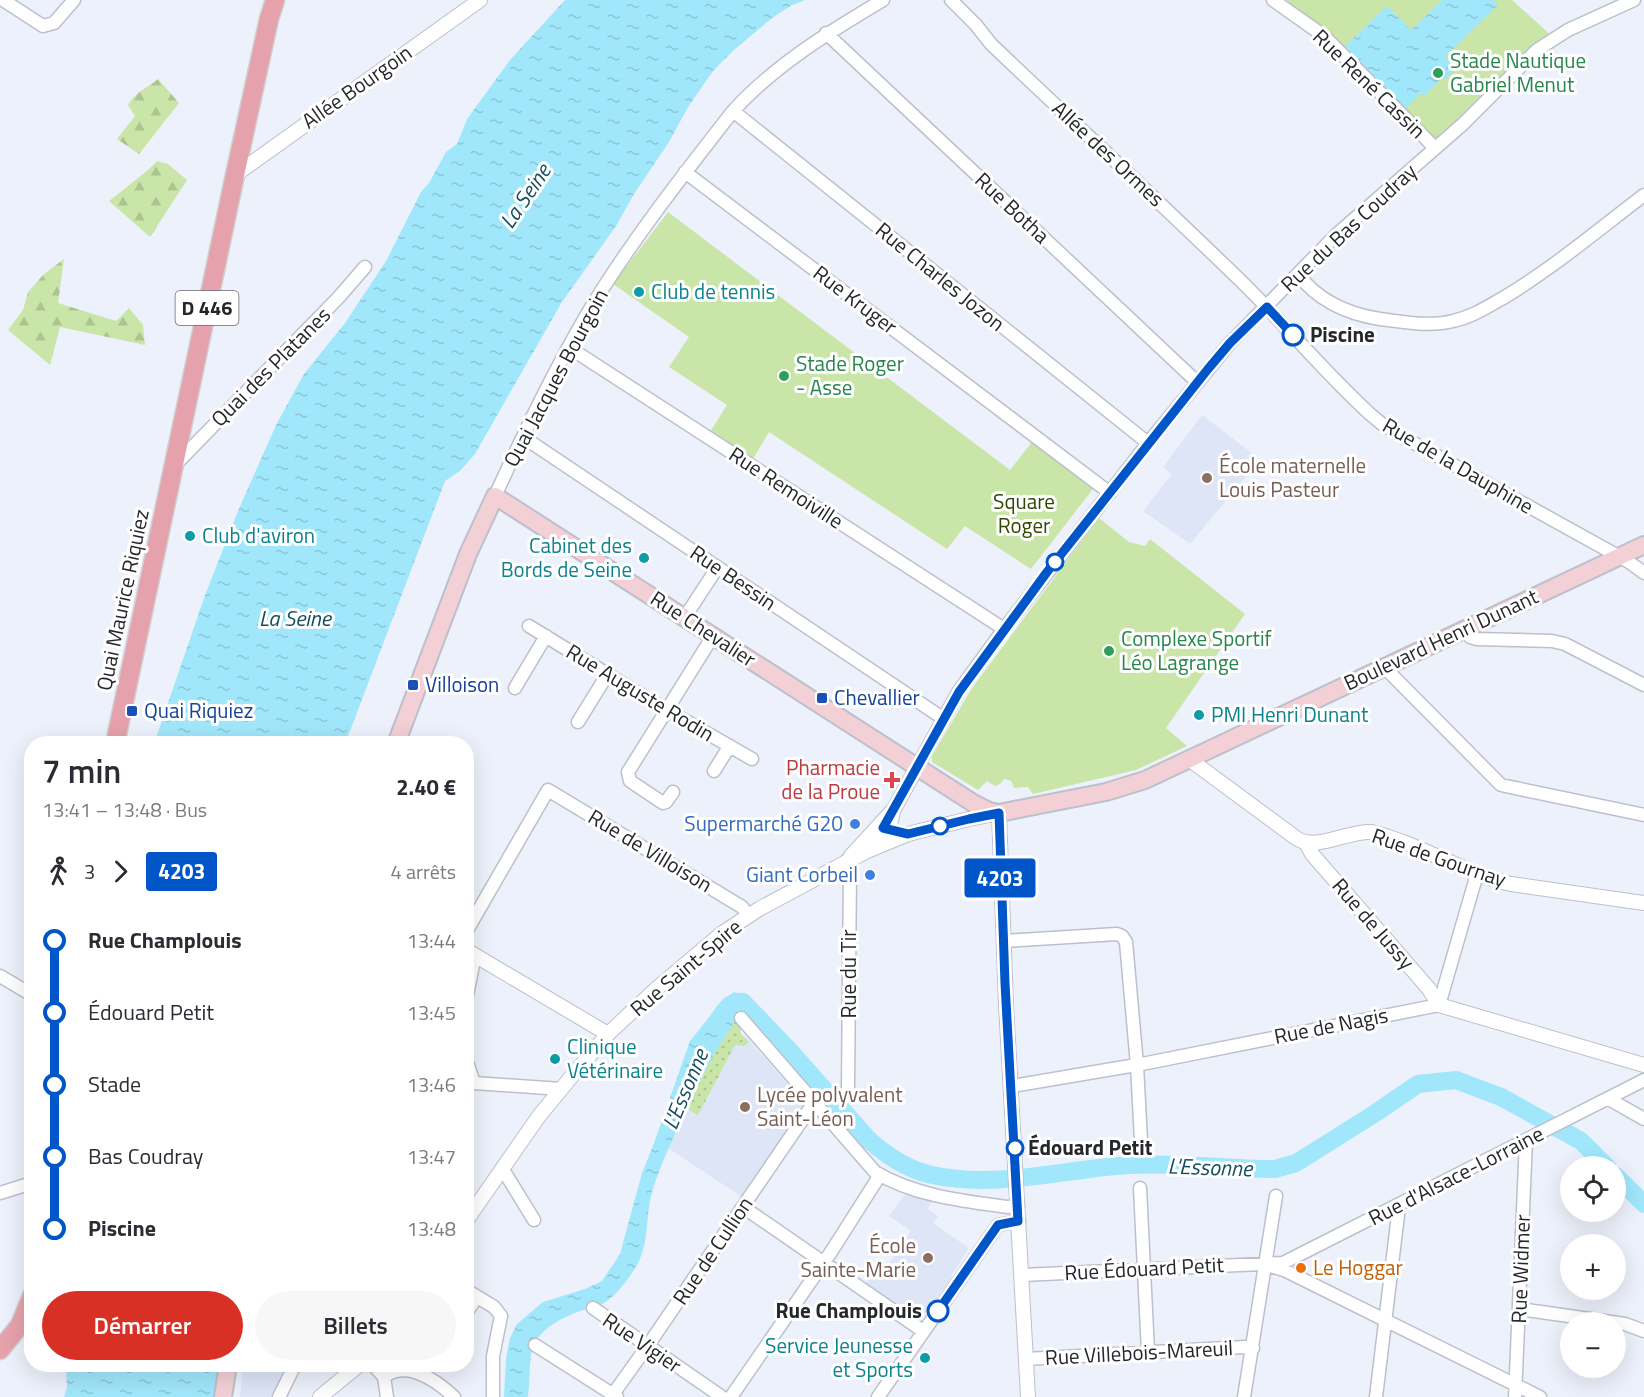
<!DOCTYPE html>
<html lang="fr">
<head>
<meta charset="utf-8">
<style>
	:root { --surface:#fff; --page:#f7f7f7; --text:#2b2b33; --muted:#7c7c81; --accent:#d93025 }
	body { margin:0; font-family:"Titillium Web",sans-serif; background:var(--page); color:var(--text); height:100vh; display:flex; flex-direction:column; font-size:22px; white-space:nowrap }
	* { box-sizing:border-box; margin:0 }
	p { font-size:20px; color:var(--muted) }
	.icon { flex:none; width:33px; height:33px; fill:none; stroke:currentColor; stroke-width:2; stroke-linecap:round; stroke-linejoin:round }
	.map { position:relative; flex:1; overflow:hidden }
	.drawer { position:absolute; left:24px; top:736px; width:450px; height:636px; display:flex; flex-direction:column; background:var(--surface); border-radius:24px; box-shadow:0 6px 24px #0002 }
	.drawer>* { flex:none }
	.badge { padding:0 12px; border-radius:4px; font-size:21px; line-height:39px }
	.controls { position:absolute; left:1560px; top:1156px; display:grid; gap:12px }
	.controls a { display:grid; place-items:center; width:66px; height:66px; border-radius:50%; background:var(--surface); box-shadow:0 6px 24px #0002; font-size:30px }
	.map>.badge { position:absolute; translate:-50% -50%; box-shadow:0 0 0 3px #fff }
	.legs { display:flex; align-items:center; gap:9px; height:66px; padding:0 18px; font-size:20px }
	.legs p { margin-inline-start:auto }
	.head { display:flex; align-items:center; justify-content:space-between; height:102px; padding:0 18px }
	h1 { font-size:33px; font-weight:600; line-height:45px }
	.action { display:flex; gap:12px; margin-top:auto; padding:12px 18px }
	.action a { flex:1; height:69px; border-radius:36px; background:var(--accent); color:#fff; font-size:24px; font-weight:600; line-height:69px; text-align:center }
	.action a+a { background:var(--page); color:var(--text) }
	ul { padding:0 18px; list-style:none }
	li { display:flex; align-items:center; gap:21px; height:72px; font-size:22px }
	li i { display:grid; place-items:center; width:9px; height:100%; margin:0 8px; background:currentColor }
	li i::after { content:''; width:15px; height:15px; margin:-8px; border:4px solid; border-radius:50%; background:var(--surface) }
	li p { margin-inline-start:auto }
	li:first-child i { background:linear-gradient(#0000 50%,currentColor 0) }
	li:last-child i { background:linear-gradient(currentColor 50%,#0000 0) }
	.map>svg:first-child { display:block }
	.built { fill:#dee5f7 }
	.grass { fill:url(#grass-dots) }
	.forest { fill:url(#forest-firs) }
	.park { fill:#c9e5a8 }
	.water { fill:url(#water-ripples) }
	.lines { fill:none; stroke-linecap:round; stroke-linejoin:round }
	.river { stroke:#a1e7fc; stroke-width:18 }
	.minor-casing { stroke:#bbc0ca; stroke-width:15 }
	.tertiary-casing { stroke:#bbc0ca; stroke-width:16 }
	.secondary-casing { stroke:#bbc0ca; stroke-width:20 }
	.primary-casing { stroke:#cfcfd0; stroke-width:21 }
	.minor { stroke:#fff; stroke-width:12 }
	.tertiary { stroke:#fff; stroke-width:14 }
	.secondary { stroke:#f3d0d5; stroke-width:16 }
	.primary { stroke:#e6a2ac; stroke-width:18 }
	.line-1-casing { stroke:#fff; stroke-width:14 }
	.line-1 { stroke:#0055c8; stroke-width:9 }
	.leisure-dot { fill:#2e9e5b; stroke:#fff; stroke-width:2 }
	.culture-dot { fill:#0f9aa8; stroke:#fff; stroke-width:2 }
	.stop-1-dot { fill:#fff; stroke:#0055c8; stroke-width:3 }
	.education-dot { fill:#8d6e63; stroke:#fff; stroke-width:2 }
	.transit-dot { fill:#1a4fb4; stroke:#fff; stroke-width:2 }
	.health-dot { fill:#e0444e; stroke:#fff; stroke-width:2 }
	.shop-dot { fill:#3f7fe0; stroke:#fff; stroke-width:2 }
	.food-dot { fill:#e8710a; stroke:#fff; stroke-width:2 }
	.labels { text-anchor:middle; stroke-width:6; stroke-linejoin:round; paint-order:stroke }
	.shield { fill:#fff; stroke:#67686b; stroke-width:1.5 }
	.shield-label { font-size:20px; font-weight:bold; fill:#26272b }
	.leisure-label { font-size:21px; fill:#27864d; stroke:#fff; text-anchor:start }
	.street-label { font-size:21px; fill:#26272b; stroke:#fff }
	.culture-label { font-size:21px; fill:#0d838f; stroke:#fff; text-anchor:start }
	.stop-label { font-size:21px; font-weight:bold; fill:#26272b; stroke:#fff; text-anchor:start }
	.education-label { font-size:21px; fill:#785e54; stroke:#fff; text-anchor:start }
	.park-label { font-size:21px; fill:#314803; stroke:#fff }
	.transit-label { font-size:21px; fill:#164399; stroke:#fff; text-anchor:start }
	.health-label { font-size:21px; fill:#be3a42; stroke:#fff; text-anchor:end }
	.shop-label { font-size:21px; fill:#366cbe; stroke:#fff; text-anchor:end }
	.food-label { font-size:21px; fill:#c56008; stroke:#fff; text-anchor:start }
	.water-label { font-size:22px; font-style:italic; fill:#154e5d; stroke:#fff }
</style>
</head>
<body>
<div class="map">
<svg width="1644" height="1397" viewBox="0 0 1644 1397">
	<defs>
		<pattern id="grass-dots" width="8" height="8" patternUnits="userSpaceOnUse" patternTransform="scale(1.5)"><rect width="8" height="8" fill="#c9e5a8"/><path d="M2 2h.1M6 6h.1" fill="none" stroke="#acc491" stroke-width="1.8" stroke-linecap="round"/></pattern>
		<pattern id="forest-firs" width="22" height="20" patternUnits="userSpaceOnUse" patternTransform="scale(1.5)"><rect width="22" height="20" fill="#c9e5a8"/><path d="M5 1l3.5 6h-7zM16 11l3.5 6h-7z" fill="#acc491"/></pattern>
		<pattern id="water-ripples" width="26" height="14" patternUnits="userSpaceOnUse" patternTransform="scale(1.5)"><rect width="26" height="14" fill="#a1e7fc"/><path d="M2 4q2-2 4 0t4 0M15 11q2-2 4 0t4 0" fill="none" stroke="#8ac6d8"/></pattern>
	</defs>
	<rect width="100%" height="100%" fill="#edf1fc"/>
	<!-- built -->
	<path class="built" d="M1202,415L1248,450L1259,461L1190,544L1143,511L1172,474L1163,467Z
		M738,1017L741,1034L747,1038L804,1103L805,1106L742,1197L668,1148L711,1057Z
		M907,1192L933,1199L928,1209L938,1216L933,1223L969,1248L951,1276L954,1279L932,1309H929L918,1320L866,1283L881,1262L888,1265L911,1231L889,1216Z
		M243,1365H292L275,1397H240Z"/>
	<!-- grass -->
	<path class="grass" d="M738,1017L741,1034L749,1042L744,1046L735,1045L698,1115L686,1108L711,1057Z"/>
	<!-- forest -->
	<path class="forest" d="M158,79L179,103L139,154L117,139L135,116L128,105C136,91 146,89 158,79Z
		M157,161L168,164L187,180L150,237L109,201L148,170Z
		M64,259L58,303L116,321L129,308L143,325L145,345L60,327L50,365L8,330L23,310L28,292L44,274Z"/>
	<!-- park -->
	<path class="park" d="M1287,0H1512L1554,38L1435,148L1300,18Z
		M668,212L1010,470L1032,442L1093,489L1031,569L965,526L947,549L769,432L753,459L710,432L727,405L669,367L689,337L613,284Z
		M1099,518L1129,542L1145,546L1150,539L1245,614L1166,728L1187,746L1136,770L1033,794L1028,787L1014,788L1011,781L1004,779L1000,784L995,786L987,781L978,790L932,762V756L972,688Z"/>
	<!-- water -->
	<path class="water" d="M565,0H805L792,5L772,18L734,50L713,71L688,107L669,142L634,194L616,226L562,302L475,454L460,471L445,481L345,744H154L204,598L238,511L276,425L304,374L345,323L386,261L421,192L429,183L446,152L457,144L467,119L510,60Z
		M1442,0H1493L1498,5L1445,57L1456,69L1444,80L1442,78L1424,96L1421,93L1405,109L1345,46L1387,6L1411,30Z
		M735,991L738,1017C714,1051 698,1084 681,1121C671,1143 660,1166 653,1189C645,1213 650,1242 637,1265C627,1281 614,1300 596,1307C592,1309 587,1309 583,1310C565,1316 540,1328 533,1347C529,1357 530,1383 528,1397H504L506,1358L510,1338L517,1324L543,1302L585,1289L602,1281L620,1254L642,1173L653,1146L690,1041L715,1010Z
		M66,1365H224L220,1397H64L67,1387Z"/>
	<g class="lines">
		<!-- river -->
		<path class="river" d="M720,1017C727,1008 731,1000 743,1002L789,1050L869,1140C886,1155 909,1170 932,1175C997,1189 1064,1169 1129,1165C1177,1162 1227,1169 1275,1169L1296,1163L1374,1114L1418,1084L1456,1080L1501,1097L1581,1141L1607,1167
			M1616,1176L1644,1204"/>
		<!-- minor casing -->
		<g class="minor-casing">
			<path id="minor" d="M3,0L43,26L54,23L74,0
				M951,0L976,25L991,44C1076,125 1162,204 1246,286C1288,328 1326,374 1370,414L1382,424L1412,442L1629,562L1644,573
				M1273,0L1324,36L1435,148
				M826,33L1197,382
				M733,111L1148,443
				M685,172L1110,493
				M1298,274C1318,301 1348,314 1380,319C1404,322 1430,327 1453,321C1472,317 1487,307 1503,298C1553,268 1598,230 1644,195
				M567,349L576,352L1004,629
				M523,437L944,719
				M175,465L339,297L365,267
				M495,496C525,431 556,366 593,304C635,236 684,174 733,111C775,65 829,32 883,0
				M685,617L717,568
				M529,626L646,698L752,759
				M1465,630L1470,637L1477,639L1552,641L1565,644L1644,685
				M1387,666L1391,674L1501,785L1644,815
				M515,688L546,636
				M578,722L607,675
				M917,767L959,691L1004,629L1148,443L1230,343L1336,235L1463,124L1537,50L1568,30L1634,0
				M714,771L729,747
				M673,792L666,802L663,803L630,781L628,772L713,636
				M847,860L850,869L848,1088
				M466,932L548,790L742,907L749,916
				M1004,941L1117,934L1122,936L1126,942L1137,1065L1141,1141
				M0,976L32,995
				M466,1000L475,955
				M741,1018L875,1172C915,1196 963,1201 1008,1207L1018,1206
				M466,1059L474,1083
				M466,1086L474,1083L561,1089
				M1012,1086L1142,1064L1439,1005L1477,874
				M1609,1099L1644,1119
				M502,1168L534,1220
				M1140,1188L1148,1352
				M0,1193L32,1183
				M743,1207L923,1331
				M1270,1266L1284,1270L1540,1397
				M1022,1275L1283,1263L1644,1080
				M466,1290L494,1307L501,1316L493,1356V1397
				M593,1308L722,1397
				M1520,1309L1625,1324L1644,1331
				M466,1313L477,1297
				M535,1345L617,1397
				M1026,1359L1245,1347L1253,1348
				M373,1365L384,1377L387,1397
				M384,1377C407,1359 437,1381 454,1397
				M279,1397L295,1365
				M611,1397L651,1341L813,1104
				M731,1397L831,1252L880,1175
				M878,1397L998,1225L1019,1221
				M1244,1397L1276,1196
				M1376,1397L1398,1215L1395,1207
				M1515,1397L1526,1140"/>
		</g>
		<!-- tertiary casing -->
		<g class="tertiary-casing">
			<path id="tertiary" d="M235,175L480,0
				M1189,759L1296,838C1316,852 1348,830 1372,832C1382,834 1393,839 1403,842C1439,856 1473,875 1511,884L1644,903
				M1306,843L1312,854L1429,989L1439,1005L1644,1065
				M871,848L889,829L893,812
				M851,856L894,809L917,767
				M466,950L608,1034
				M466,1221L539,1116L572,1076L608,1034L656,989L721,934L759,909L867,851L908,834L969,819L999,813L1006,1005L1028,1397
				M320,1397L359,1365"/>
		</g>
		<!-- secondary casing -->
		<g class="secondary-casing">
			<path id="secondary" d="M396,744L468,554L495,496L973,803L989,811L999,813L1106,792L1145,780L1644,545
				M223,1397L228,1365"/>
		</g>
		<!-- primary casing -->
		<g class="primary-casing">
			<path id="primary" d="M115,744L235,175L269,19L275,0
				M0,1350L20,1325L32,1296"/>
		</g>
		<!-- minor -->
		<use href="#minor" class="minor"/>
		<!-- tertiary -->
		<use href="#tertiary" class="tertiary"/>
		<!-- secondary -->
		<use href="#secondary" class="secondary"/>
		<!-- primary -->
		<use href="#primary" class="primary"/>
	</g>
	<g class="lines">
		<!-- line-1 casing -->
		<g class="line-1-casing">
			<path id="line-1" d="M938,1311L998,1225L1018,1221L1005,983L999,813L969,819L908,834L883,828L959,692L1047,572L1208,369L1230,343L1267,307L1293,335"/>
		</g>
		<!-- line-1 -->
		<use href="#line-1" class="line-1"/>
	</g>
	<!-- markers -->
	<g class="leisure-dot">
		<circle cx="1438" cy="73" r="6"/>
		<circle cx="784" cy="376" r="6"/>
		<circle cx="1109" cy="651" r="6"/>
	</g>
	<g class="culture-dot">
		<circle cx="639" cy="292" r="6"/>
		<circle cx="190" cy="536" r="6"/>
		<circle cx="644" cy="558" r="6"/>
		<circle cx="1199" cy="715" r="6"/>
		<circle cx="555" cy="1059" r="6"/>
		<circle cx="925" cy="1358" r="6"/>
	</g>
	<g class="stop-1-dot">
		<circle cx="1293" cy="335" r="10"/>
		<circle cx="1055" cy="562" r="8"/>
		<circle cx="940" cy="826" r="8"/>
		<circle cx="1015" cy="1148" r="8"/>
		<circle cx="938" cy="1311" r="10"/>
	</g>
	<g class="education-dot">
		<circle cx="1207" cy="478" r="6"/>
		<circle cx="745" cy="1107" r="6"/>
		<circle cx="928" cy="1258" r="6"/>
	</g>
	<g class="transit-dot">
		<rect x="407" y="679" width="12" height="12" rx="3"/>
		<rect x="816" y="692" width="12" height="12" rx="3"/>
		<rect x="126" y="705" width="12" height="12" rx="3"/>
	</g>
	<path class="health-dot" d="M889 771h6v6h6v6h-6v6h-6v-6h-6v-6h6z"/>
	<g class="shop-dot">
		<circle cx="855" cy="824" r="6"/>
		<circle cx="870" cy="875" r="6"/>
	</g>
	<circle class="food-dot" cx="1301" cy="1268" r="6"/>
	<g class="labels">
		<!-- shield labels -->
		<rect class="shield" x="175.5" y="291" width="63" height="34" rx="4.5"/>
		<g class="shield-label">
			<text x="207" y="315">D 446</text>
		</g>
		<!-- leisure labels -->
		<g class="leisure-label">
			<text x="1450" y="68">Stade Nautique<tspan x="1450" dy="24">Gabriel Menut</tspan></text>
			<text x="796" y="371">Stade Roger<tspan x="796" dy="24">- Asse</tspan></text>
			<text x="1121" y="646">Complexe Sportif<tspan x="1121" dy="24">Léo Lagrange</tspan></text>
		</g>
		<!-- street labels -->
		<g class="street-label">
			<text transform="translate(1369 84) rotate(44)" y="7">Rue René Cassin</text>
			<text transform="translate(357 87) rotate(-35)" y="7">Allée Bourgoin</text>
			<text transform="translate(1108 154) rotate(43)" y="7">Allée des Ormes</text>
			<text transform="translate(1012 208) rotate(43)" y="7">Rue Botha</text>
			<text transform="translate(1349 228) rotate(-43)" y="7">Rue du Bas Coudray</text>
			<text transform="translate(940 277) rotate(39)" y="7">Rue Charles Jozon</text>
			<text transform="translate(855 300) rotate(37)" y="7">Rue Kruger</text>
			<text transform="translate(271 367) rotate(-45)" y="7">Quai des Platanes</text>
			<text transform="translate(556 378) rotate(-62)" y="7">Quai Jacques Bourgoin</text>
			<text transform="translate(1458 466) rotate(30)" y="7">Rue de la Dauphine</text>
			<text transform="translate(786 488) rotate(33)" y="7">Rue Remoiville</text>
			<text transform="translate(733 578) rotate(34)" y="7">Rue Bessin</text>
			<text transform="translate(123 600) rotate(-78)" y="7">Quai Maurice Riquiez</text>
			<text transform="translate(703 629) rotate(33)" y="7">Rue Chevalier</text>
			<text transform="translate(1441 640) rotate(-25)" y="7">Boulevard Henri Dunant</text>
			<text transform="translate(640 693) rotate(31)" y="7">Rue Auguste Rodin</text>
			<text transform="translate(650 851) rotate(31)" y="7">Rue de Villoison</text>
			<text transform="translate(1439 858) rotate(19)" y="7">Rue de Gournay</text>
			<text transform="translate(1373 924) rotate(49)" y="7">Rue de Jussy</text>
			<text transform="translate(686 968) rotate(-40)" y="7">Rue Saint-Spire</text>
			<text transform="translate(849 974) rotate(-90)" y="7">Rue du Tir</text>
			<text transform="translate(1331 1026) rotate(-11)" y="7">Rue de Nagis</text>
			<text transform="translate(1456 1176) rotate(-27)" y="7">Rue d'Alsace-Lorraine</text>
			<text transform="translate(713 1251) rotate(-56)" y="7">Rue de Cullion</text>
			<text transform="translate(1144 1269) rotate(-3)" y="7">Rue Édouard Petit</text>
			<text transform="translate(1521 1269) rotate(-88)" y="7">Rue Widmer</text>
			<text transform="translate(642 1343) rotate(34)" y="7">Rue Vigier</text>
			<text transform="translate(1139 1353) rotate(-3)" y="7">Rue Villebois-Mareuil</text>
		</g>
		<!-- culture labels -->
		<g class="culture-label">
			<text x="651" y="299">Club de tennis</text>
			<text x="202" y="543">Club d'aviron</text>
			<text x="632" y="553" text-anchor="end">Cabinet des<tspan x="632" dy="24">Bords de Seine</tspan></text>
			<text x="1211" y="722">PMI Henri Dunant</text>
			<text x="567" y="1054">Clinique<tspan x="567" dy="24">Vétérinaire</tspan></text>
			<text x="913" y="1353" text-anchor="end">Service Jeunesse<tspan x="913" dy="24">et Sports</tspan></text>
		</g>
		<!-- stop labels -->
		<g class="stop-label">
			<text x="1310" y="342">Piscine</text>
			<text x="1028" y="1155">Édouard Petit</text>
			<text x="922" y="1318" text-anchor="end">Rue Champlouis</text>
		</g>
		<!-- education labels -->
		<g class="education-label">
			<text x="1219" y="473">École maternelle<tspan x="1219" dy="24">Louis Pasteur</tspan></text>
			<text x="757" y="1102">Lycée polyvalent<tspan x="757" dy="24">Saint-Léon</tspan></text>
			<text x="916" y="1253" text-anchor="end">École<tspan x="916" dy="24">Sainte-Marie</tspan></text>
		</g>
		<!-- park labels -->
		<g class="park-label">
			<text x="1024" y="509">Square<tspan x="1024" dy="24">Roger</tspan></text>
		</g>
		<!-- transit labels -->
		<g class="transit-label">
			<text x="425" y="692">Villoison</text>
			<text x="834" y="705">Chevallier</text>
			<text x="144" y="718">Quai Riquiez</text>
		</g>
		<!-- health labels -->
		<g class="health-label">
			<text x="880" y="775">Pharmacie<tspan x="880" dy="24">de la Proue</tspan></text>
		</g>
		<!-- shop labels -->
		<g class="shop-label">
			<text x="843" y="831">Supermarché G20</text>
			<text x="858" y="882">Giant Corbeil</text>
		</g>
		<!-- food labels -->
		<g class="food-label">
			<text x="1313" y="1275">Le Hoggar</text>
		</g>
		<!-- water labels -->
		<g class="water-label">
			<text transform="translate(525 196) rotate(-56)" y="8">La Seine</text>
			<text x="295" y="626">La Seine</text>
			<text transform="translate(685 1089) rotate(-67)" y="8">L'Essonne</text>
			<text transform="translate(1210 1167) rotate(2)" y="8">L'Essonne</text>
		</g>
	</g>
</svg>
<div class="controls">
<a><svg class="icon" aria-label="locate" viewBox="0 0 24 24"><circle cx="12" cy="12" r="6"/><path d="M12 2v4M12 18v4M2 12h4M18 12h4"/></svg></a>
<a>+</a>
<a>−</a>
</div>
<b class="badge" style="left:1000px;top:878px;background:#0055c8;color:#fff">4203</b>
<section class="drawer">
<div class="head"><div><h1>7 min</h1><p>13:41 – 13:48 · Bus</p></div><b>2.40 €</b></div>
<div class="legs"><svg class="icon" aria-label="walk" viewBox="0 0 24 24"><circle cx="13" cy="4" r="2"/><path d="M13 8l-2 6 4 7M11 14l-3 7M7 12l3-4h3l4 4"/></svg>3<svg class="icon" aria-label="forward" viewBox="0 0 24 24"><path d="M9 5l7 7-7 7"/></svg><b class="badge" style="background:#0055c8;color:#fff">4203</b><p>4 arrêts</p></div>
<ul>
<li><i style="color:#0055c8"></i><b>Rue Champlouis</b><p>13:44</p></li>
<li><i style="color:#0055c8"></i><span>Édouard Petit</span><p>13:45</p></li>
<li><i style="color:#0055c8"></i><span>Stade</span><p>13:46</p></li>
<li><i style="color:#0055c8"></i><span>Bas Coudray</span><p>13:47</p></li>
<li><i style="color:#0055c8"></i><b>Piscine</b><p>13:48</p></li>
</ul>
<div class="action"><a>Démarrer</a><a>Billets</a></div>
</section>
</div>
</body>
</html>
